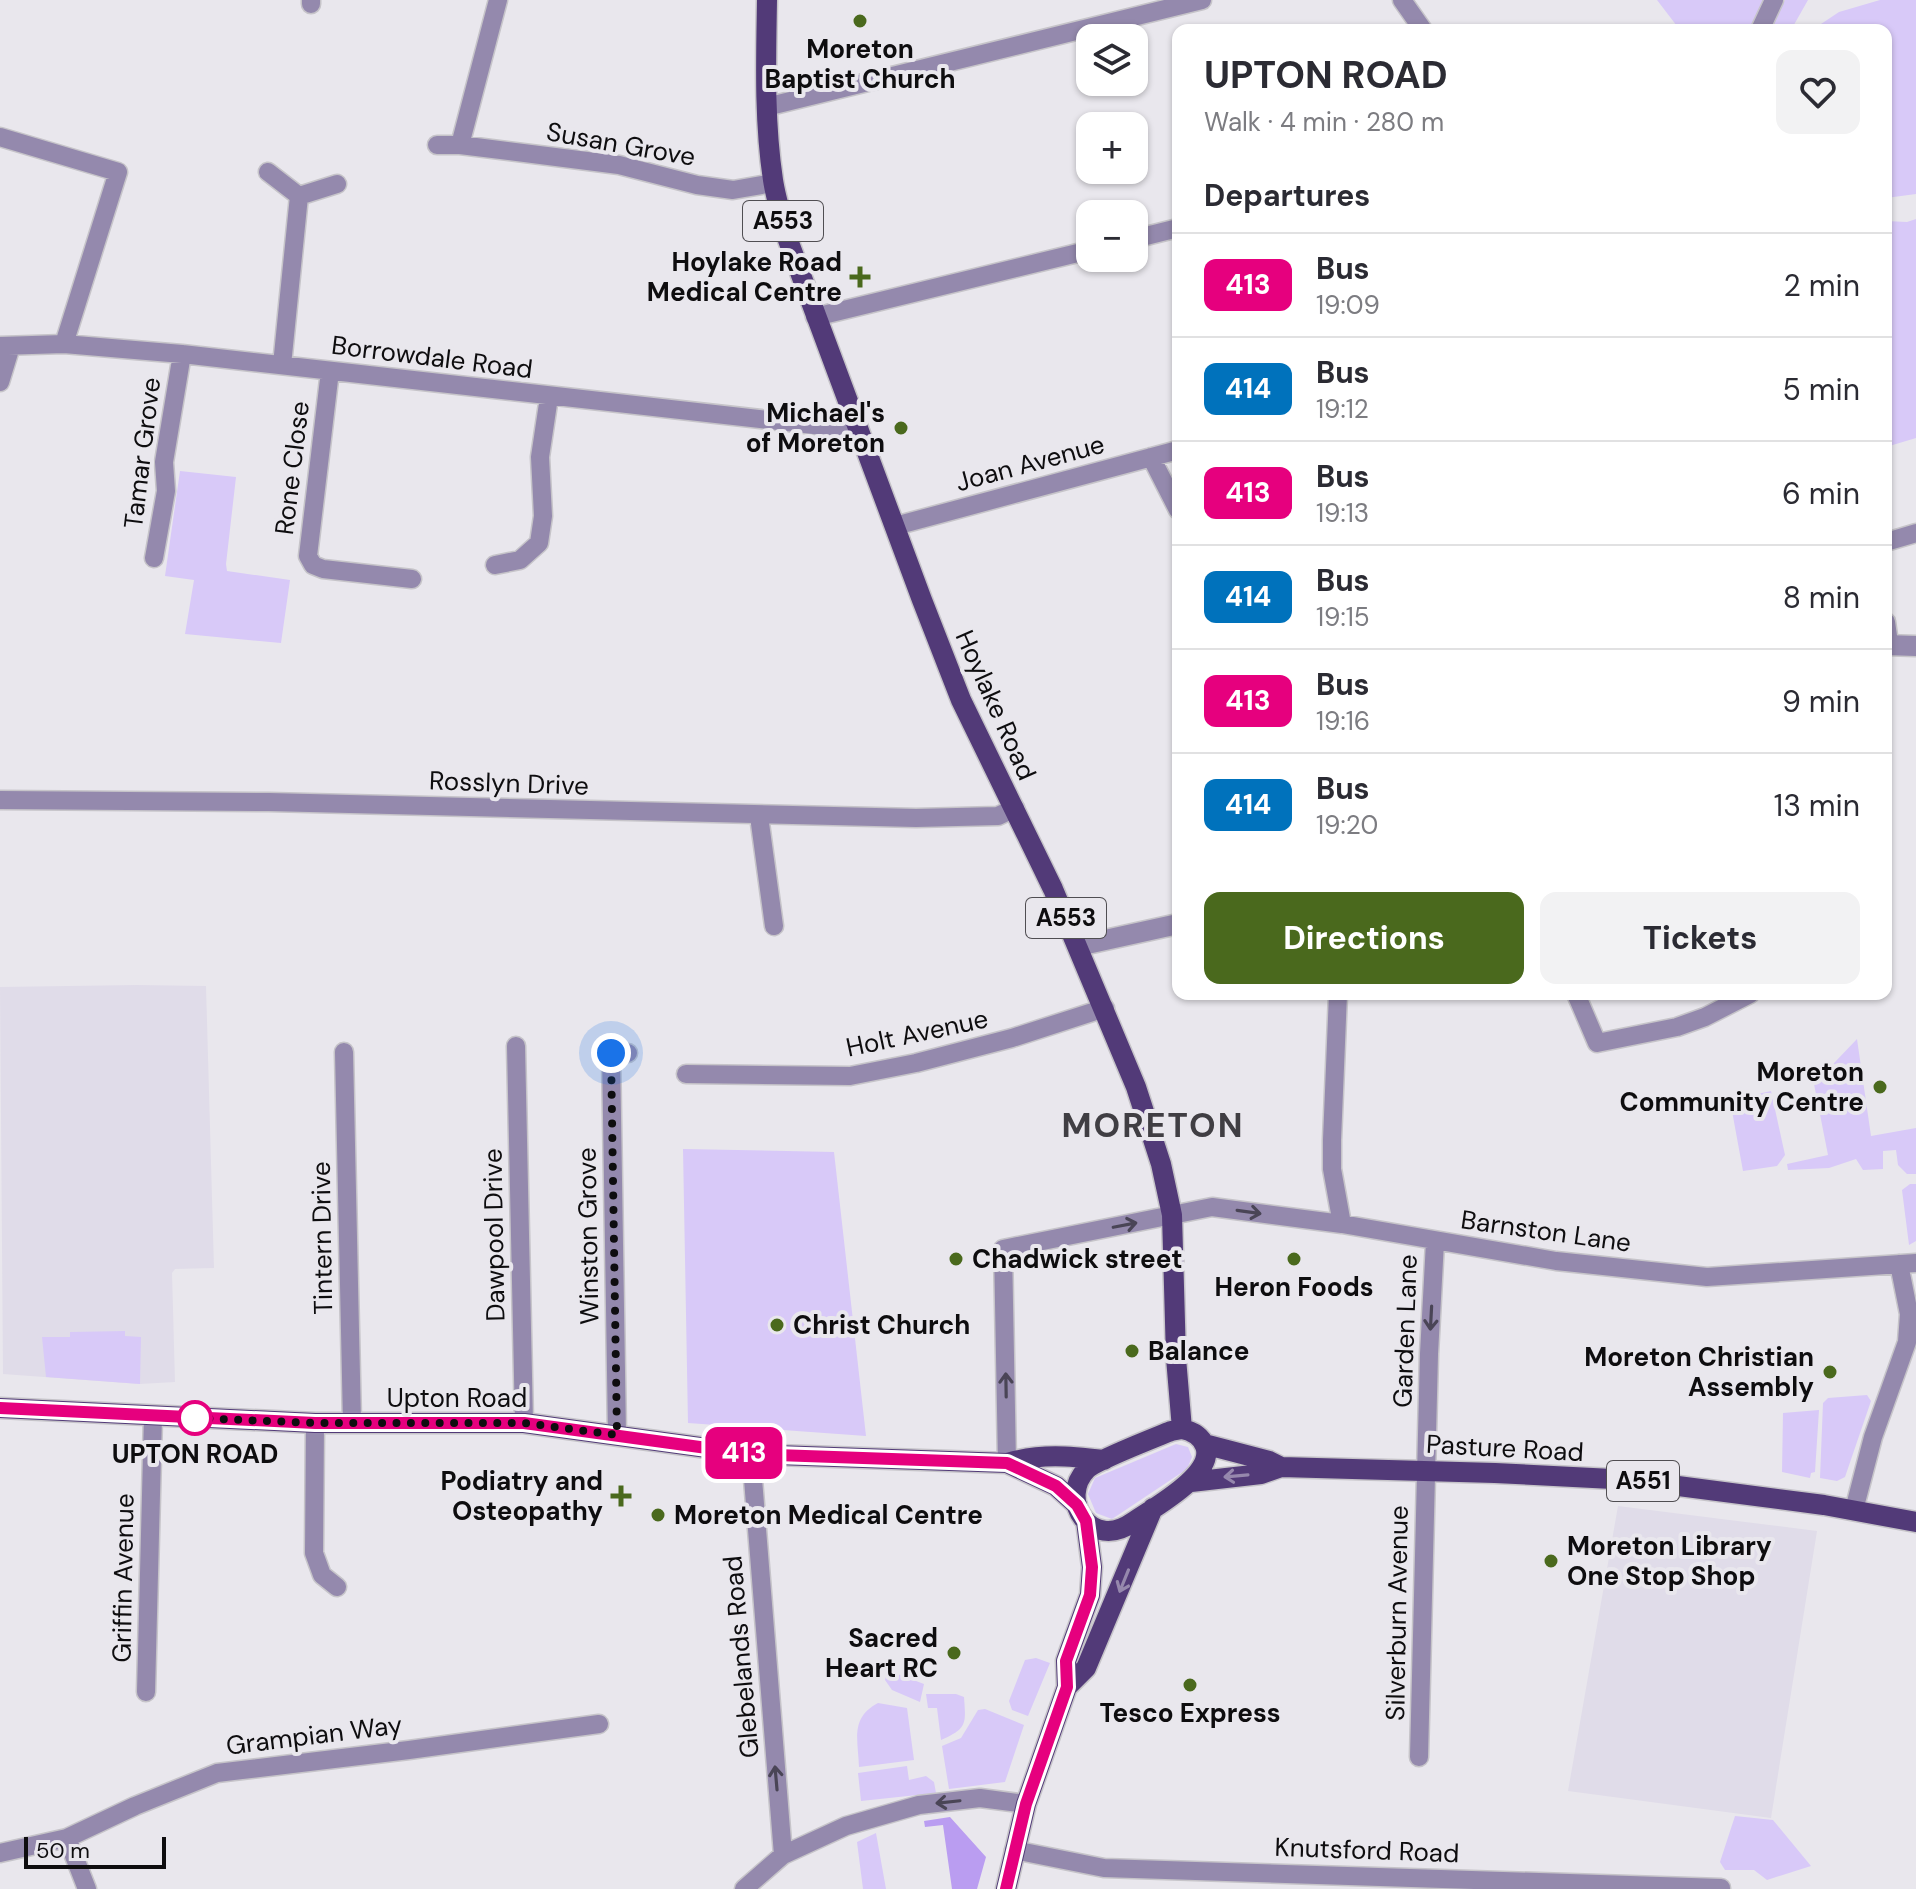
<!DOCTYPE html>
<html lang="en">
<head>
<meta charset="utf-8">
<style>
	:root { --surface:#fff; --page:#f2f2f3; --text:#2b2b33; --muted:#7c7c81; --line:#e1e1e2; --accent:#4a691d }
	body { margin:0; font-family:"DM Sans",sans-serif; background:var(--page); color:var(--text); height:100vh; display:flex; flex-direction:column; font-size:30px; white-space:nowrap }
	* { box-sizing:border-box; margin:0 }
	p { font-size:26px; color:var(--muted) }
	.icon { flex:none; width:44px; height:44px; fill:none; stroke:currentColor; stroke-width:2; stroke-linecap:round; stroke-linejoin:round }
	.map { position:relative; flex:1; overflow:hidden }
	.sheet { position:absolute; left:1172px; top:24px; width:720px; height:976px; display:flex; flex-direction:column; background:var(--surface); border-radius:16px; box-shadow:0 2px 6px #0004 }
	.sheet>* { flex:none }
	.badge { padding:0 16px; border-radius:12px; font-size:28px; line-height:52px }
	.controls { position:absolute; left:1076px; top:24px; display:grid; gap:16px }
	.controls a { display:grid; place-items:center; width:72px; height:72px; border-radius:16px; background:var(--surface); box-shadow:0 2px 6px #0004; font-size:40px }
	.scale { position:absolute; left:24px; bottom:20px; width:142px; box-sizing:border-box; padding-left:8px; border:4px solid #0e0d0f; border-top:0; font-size:22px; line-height:28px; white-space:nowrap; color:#0e0d0f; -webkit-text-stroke:6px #e9e7ed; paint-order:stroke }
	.you { position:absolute; width:40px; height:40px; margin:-20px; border:6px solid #fff; border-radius:50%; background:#1a73e8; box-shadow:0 0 0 12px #1a73e833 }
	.map>.badge { position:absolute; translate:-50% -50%; box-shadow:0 0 0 4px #fff }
	h2 { padding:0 32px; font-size:30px; line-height:72px }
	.round { display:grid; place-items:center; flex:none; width:84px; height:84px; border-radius:16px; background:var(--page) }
	.headline { display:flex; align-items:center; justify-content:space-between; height:136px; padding:0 32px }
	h1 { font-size:38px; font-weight:700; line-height:60px }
	.button { display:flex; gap:16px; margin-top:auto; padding:16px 32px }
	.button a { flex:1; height:92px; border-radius:16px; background:var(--accent); color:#fff; font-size:32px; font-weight:700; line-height:92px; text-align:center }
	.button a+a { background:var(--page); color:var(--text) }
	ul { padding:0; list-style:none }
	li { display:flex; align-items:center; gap:24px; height:104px; padding:0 32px; border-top:2px solid var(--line) }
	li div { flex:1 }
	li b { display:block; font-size:30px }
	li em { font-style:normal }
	li .badge { min-width:88px; font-weight:700; text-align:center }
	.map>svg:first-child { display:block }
	.built { fill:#e0dce9 }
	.green { fill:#d8c9f8 }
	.forest { fill:#ba9df1 }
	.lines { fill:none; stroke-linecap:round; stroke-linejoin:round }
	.minor-casing { stroke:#c6c4c9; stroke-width:21 }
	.tertiary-casing { stroke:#c6c4c9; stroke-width:23 }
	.primary-casing { stroke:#c6c4c9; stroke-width:23 }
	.minor { stroke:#9489ad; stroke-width:18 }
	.tertiary { stroke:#9489ad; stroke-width:20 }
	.primary { stroke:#523a78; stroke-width:20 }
	.oneway { stroke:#4a4556 }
	.oneway2 { stroke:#9688ad }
	.line-casing { stroke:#fff; stroke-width:18 }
	.line { stroke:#e6007e; stroke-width:12 }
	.walk { stroke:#0e0d0f; stroke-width:8; stroke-dasharray:0 14.4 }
	.poi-dot { fill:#4a691d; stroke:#e9e7ed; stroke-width:3 }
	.stop-dot { fill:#fff; stroke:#e6007e; stroke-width:4 }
	.labels { text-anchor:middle; stroke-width:8; stroke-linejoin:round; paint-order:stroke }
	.shield { fill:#e9e7ed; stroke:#504e52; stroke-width:2 }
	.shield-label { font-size:24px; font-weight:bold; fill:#0e0d0f }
	.poi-label { font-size:26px; font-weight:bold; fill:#0e0d0f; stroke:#e9e7ed; text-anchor:end }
	.street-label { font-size:26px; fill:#0e0d0f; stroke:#e9e7ed }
	.stop-label { font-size:26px; font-weight:bold; fill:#0e0d0f; stroke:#e9e7ed }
	.district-label { font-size:34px; font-weight:bold; letter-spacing:2px; fill:#403e43; stroke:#e9e7ed }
</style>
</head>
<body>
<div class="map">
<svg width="1916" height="1889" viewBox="0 0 1916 1889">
	<rect width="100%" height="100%" fill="#e9e7ed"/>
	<!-- built -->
	<path class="built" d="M137,985L206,986L214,1268L175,1269L172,1273L175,1382L140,1384L3,1374L0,987Z
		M1618,1506L1817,1531L1771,1818L1568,1791Z"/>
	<!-- green -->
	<path class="green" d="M1657,0H1765L1751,30H1680Z
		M1785,0H1808L1791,30H1770Z
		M1880,0H1916V194L1886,198V30H1812L1839,12Z
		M1916,219V438L1886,447V221L1907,222Z
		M180,471L236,477L226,564L227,571L290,580L281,643L185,634L194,580L165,576Z
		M1857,1039L1871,1136L1916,1128V1174H1907L1898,1165L1896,1150L1883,1151V1169L1863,1170L1856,1159L1829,1168L1788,1170L1787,1164L1828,1155L1814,1084Z
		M1771,1091L1785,1155L1777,1166L1743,1171L1730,1100Z
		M683,1149L834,1152L866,1436L688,1423Z
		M1910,1184H1916V1241L1909,1245L1902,1190Z
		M125,1331V1336L141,1337L140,1384L46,1377L42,1337H70V1332Z
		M1867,1395L1871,1401L1845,1477L1837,1481L1820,1478L1823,1403L1828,1398Z
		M1819,1410L1815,1472L1811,1473L1810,1478L1782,1472L1783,1413Z
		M1176,1444L1188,1447L1192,1457L1187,1469L1112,1519L1096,1513L1088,1494L1095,1478Z
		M1036,1658L1050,1663L1028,1716L1012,1710L1009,1701L1025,1660Z
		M887,1670L924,1684L920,1702L892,1690L885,1680Z
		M926,1694H956L964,1697C966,1725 967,1728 941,1740L937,1708H928Z
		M878,1703L907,1708L914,1760L859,1767C858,1739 850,1718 878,1703Z
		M985,1709L1024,1725L1005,1782L949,1789L942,1746L961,1738L978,1710Z
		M907,1766L909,1780L926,1776L934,1782L936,1793L861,1801L858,1773Z
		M1735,1816L1773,1820L1811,1866L1767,1880L1754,1870H1725L1720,1862Z
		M876,1833L886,1889H863L857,1842Z"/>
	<!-- forest -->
	<path class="forest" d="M950,1817L986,1857L977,1889H952L943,1825L925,1827L924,1821Z"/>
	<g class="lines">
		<!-- minor casing -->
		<g class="minor-casing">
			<path id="minor" d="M498,0L460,145L619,165L697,185L733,190L773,183
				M1402,0L1423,30
				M311,4V0
				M1760,30L1774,0
				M766,107L1202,0
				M0,137L118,172L64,344
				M437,145H460
				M268,172L299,196
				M1134,239L1178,228
				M815,317L1090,250
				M0,346L64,344L182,354L858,430
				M282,365L299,196L337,184
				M330,371L308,556L313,565L323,569L412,579
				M0,382L11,346
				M1151,457L1178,510
				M895,526L1178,450
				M1886,542L1916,533
				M154,558L166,491L164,462L182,354
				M495,565L520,560L539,543L543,516L540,457L549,397
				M1886,622L1889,643
				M0,800L269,802L916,818L998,816L1015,808
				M759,816L774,926
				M1338,994L1332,1140V1169L1342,1224
				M1576,994L1597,1043L1677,1027L1705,1017L1750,994
				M516,1046L524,1423
				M344,1052L352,1423
				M686,1074L850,1076L916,1063L1012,1038L1105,1008
				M315,1423L314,1553L322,1575L337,1587
				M617,1435L611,1053H628
				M751,1454L783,1855
				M1007,1463L1003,1249L1212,1207L1342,1224L1556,1261L1707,1277L1916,1263
				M1854,1510L1873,1437L1907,1342L1909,1314L1899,1264
				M146,1692L153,1416
				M1419,1757L1429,1354L1435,1242
				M67,1838L87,1889
				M1014,1850L1104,1868L1721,1888
				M0,1853L67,1838L135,1806L217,1773L409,1750L599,1724
				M744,1889L783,1855L846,1826L919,1805L980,1798L1026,1804"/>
		</g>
		<!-- tertiary casing -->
		<g class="tertiary-casing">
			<path id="tertiary" d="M1886,645L1916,646
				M1078,946L1178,924"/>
		</g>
		<!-- primary casing -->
		<g class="primary-casing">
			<path id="primary" d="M767,0C766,60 764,120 773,180C776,200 783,221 788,240L922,600L961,700L1053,889L1136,1087L1161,1164L1172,1215L1176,1358L1182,1429
				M0,1408L315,1423H524L751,1454L1007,1463C1041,1453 1070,1456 1104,1460
				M1182,1429C1192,1431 1201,1436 1205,1446C1216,1474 1153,1508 1133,1522C1091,1552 1057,1499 1087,1469C1097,1460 1154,1438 1171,1431Z
				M1204,1444L1269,1461L1281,1467
				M1007,1463L1056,1486L1077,1505
				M1191,1482L1261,1474L1281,1467L1495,1473L1632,1480L1824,1505L1916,1522
				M1067,1687L1086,1668L1153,1508
				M1006,1889L1026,1804L1067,1687L1066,1661L1090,1595L1092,1567L1086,1521"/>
		</g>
		<!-- minor -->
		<use href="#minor" class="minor"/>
		<!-- tertiary -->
		<use href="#tertiary" class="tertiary"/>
		<!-- primary -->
		<use href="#primary" class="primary"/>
	</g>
	<!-- one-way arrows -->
	<defs><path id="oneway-shaft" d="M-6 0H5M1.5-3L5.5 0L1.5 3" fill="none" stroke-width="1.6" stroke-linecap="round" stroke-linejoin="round" transform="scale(2)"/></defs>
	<g class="oneway">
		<use href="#oneway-shaft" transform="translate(1249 1212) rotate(8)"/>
		<use href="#oneway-shaft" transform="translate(1125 1225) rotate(-11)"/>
		<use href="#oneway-shaft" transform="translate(1431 1318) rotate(93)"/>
		<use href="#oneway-shaft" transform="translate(1006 1385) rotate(-91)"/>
		<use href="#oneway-shaft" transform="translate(776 1778) rotate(-95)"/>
		<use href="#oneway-shaft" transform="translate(948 1802) rotate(174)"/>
	</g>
	<g class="oneway2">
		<use href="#oneway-shaft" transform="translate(1236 1476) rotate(175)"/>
		<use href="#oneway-shaft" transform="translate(1124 1581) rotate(112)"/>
	</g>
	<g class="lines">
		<!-- line casing -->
		<g class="line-casing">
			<path id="line" d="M0,1408L315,1423H524L751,1454L1007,1463L1056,1486L1077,1505L1086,1521L1092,1567L1090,1595L1066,1661L1067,1687L1026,1804L1006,1889"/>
		</g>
		<!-- line -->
		<use href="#line" class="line"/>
		<!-- walk -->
		<path class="walk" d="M195,1418L315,1423H524L617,1435L611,1053"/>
	</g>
	<!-- markers -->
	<g class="poi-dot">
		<circle cx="860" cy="21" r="8"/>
		<path d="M856 265h8v8h8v8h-8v8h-8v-8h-8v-8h8z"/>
		<circle cx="901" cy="428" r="8"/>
		<circle cx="1880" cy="1087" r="8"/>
		<circle cx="956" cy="1259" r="8"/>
		<circle cx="1294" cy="1259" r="8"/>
		<circle cx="777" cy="1325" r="8"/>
		<circle cx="1132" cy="1351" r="8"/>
		<circle cx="1830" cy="1372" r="8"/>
		<path d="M617 1484h8v8h8v8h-8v8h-8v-8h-8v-8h8z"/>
		<circle cx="658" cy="1515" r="8"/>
		<circle cx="1551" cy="1561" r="8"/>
		<circle cx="954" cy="1653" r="8"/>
		<circle cx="1190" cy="1685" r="8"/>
	</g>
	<circle class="stop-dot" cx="195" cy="1418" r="16"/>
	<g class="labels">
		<!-- shield labels -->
		<g class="shield">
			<rect x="743" y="201" width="80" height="40" rx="6"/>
			<rect x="1026" y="898" width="80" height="40" rx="6"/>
			<rect x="1607" y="1461" width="72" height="40" rx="6"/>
		</g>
		<g class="shield-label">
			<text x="783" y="229">A553</text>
			<text x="1066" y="926">A553</text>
			<text x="1643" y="1489">A551</text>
		</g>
		<!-- poi labels -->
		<g class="poi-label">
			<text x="860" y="58" text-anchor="middle">Moreton<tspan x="860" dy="30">Baptist Church</tspan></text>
			<text x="842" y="271">Hoylake Road<tspan x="842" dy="30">Medical Centre</tspan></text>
			<text x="885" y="422">Michael's<tspan x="885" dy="30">of Moreton</tspan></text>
			<text x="1864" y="1081">Moreton<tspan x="1864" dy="30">Community Centre</tspan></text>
			<text x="972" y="1268" text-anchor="start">Chadwick street</text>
			<text x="1294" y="1296" text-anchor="middle">Heron Foods</text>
			<text x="793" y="1334" text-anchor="start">Christ Church</text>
			<text x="1148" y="1360" text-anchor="start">Balance</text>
			<text x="1814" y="1366">Moreton Christian<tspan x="1814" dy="30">Assembly</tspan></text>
			<text x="603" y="1490">Podiatry and<tspan x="603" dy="30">Osteopathy</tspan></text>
			<text x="674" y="1524" text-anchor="start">Moreton Medical Centre</text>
			<text x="1567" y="1555" text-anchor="start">Moreton Library<tspan x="1567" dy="30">One Stop Shop</tspan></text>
			<text x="938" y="1647">Sacred<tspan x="938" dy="30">Heart RC</tspan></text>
			<text x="1190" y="1722" text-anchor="middle">Tesco Express</text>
		</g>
		<!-- street labels -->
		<g class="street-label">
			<text transform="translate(621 144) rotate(10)" y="9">Susan Grove</text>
			<text transform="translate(432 357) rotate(7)" y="9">Borrowdale Road</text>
			<text transform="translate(142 453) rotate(-83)" y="9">Tamar Grove</text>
			<text transform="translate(1030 463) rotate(-15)" y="9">Joan Avenue</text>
			<text transform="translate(292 468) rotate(-83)" y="9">Rone Close</text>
			<text transform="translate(996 705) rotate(66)" y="9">Hoylake Road</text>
			<text transform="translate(509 783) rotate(2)" y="9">Rosslyn Drive</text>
			<text transform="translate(917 1033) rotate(-12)" y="9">Holt Avenue</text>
			<text transform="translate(1546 1231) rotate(8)" y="9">Barnston Lane</text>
			<text transform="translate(494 1235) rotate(-91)" y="9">Dawpool Drive</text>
			<text transform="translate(588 1236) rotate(-91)" y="9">Winston Grove</text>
			<text transform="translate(322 1238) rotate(-91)" y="9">Tintern Drive</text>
			<text transform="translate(1405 1331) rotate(-88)" y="9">Garden Lane</text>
			<text x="457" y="1407">Upton Road</text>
			<text transform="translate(1505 1448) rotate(3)" y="9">Pasture Road</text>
			<text transform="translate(123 1578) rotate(-89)" y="9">Griffin Avenue</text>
			<text transform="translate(1397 1613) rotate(-89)" y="9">Silverburn Avenue</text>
			<text transform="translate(741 1657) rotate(-95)" y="9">Glebelands Road</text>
			<text transform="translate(314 1735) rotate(-7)" y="9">Grampian Way</text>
			<text transform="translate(1367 1850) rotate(2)" y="9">Knutsford Road</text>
		</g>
		<!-- stop labels -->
		<g class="stop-label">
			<text x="195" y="1463">UPTON ROAD</text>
		</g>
		<!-- district labels -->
		<g class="district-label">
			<text x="1153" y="1137">MORETON</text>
		</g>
	</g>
</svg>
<div class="controls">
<a><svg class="icon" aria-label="layers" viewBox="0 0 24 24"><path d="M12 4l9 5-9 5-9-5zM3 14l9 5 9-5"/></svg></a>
<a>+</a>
<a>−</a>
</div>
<div class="scale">50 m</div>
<div class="you" style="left:611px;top:1053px"></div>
<b class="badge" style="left:744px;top:1453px;background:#e6007e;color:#fff">413</b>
<section class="sheet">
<div class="headline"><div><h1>UPTON ROAD</h1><p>Walk · 4 min · 280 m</p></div><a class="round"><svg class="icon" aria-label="heart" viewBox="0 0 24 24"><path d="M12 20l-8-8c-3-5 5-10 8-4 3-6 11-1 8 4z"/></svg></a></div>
<h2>Departures</h2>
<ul>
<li><span class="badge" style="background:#e6007e;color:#fff">413</span><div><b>Bus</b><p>19:09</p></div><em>2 min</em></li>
<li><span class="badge" style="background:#0072bc;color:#fff">414</span><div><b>Bus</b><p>19:12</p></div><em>5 min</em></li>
<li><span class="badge" style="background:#e6007e;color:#fff">413</span><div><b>Bus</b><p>19:13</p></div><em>6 min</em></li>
<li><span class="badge" style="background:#0072bc;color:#fff">414</span><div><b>Bus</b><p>19:15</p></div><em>8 min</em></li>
<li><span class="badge" style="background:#e6007e;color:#fff">413</span><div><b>Bus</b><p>19:16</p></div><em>9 min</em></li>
<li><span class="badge" style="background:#0072bc;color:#fff">414</span><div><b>Bus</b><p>19:20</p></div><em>13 min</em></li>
</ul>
<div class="button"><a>Directions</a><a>Tickets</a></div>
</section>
</div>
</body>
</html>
